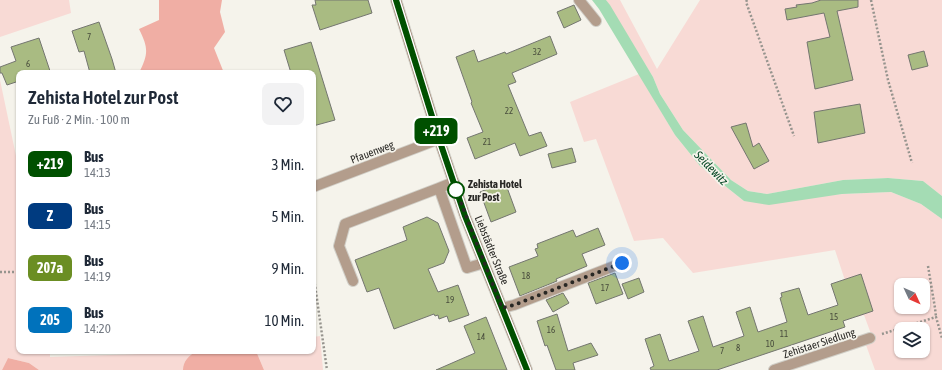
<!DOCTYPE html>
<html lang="de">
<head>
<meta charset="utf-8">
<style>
	:root { --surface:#fff; --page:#f2f2f3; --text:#1f2937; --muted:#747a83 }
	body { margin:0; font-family:"Asap Condensed",sans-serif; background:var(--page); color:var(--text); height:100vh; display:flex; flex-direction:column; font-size:15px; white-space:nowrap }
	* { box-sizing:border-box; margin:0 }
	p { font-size:13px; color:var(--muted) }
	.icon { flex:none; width:22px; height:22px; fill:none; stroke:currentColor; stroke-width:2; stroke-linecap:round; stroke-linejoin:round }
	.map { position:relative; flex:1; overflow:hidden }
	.panel { position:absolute; left:16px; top:70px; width:300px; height:284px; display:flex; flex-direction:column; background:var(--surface); border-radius:8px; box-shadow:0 1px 3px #0004 }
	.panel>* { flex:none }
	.badge { padding:0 8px; border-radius:6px; font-size:14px; line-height:26px }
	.needle { width:26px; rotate:134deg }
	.fabs { position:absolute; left:894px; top:278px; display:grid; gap:8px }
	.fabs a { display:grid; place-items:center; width:36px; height:36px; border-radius:8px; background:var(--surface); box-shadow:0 1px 3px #0004; font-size:20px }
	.you { position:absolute; width:20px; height:20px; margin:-10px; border:3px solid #fff; border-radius:50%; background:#1a73e8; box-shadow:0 0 0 6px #1a73e833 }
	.map>.badge { position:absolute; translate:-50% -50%; box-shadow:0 0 0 2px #fff }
	.round { display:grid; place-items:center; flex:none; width:42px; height:42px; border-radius:8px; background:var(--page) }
	.head { display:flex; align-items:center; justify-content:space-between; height:68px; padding:0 12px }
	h1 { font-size:19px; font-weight:600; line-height:30px }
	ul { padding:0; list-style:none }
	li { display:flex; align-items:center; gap:12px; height:52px; padding:0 12px }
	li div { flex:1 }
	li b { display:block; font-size:15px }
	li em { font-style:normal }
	li .badge { min-width:44px; font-weight:700; text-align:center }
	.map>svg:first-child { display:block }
	.green { fill:#f8dad5; fill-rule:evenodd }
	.forest { fill:#f0aea4 }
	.water { fill:#a4dcb4 }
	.building { fill:#a9bb82; stroke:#747670 }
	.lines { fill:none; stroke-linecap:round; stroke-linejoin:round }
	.service-casing { stroke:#d0cec7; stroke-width:12 }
	.minor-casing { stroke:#d0cec7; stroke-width:12 }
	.secondary-casing { stroke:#d0cec7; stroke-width:12 }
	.path { stroke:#96948e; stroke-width:2.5; stroke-dasharray:2 2; stroke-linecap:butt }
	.service { stroke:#b39d8c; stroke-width:10 }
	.minor { stroke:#b39d8c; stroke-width:10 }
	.secondary { stroke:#92735a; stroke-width:10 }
	.line-casing { stroke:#fff; stroke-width:9 }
	.line { stroke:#005000; stroke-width:6 }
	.walk { stroke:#282724; stroke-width:4; stroke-dasharray:0 7.2 }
	.stop-dot { fill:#fff; stroke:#005000; stroke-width:2 }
	.labels { text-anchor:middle; stroke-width:3.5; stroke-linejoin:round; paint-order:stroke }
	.number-label { font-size:9px; fill:#484c3c }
	.street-label { font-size:11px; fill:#282724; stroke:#f5f3eb }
	.stop-label { font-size:11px; font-weight:bold; fill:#282724; stroke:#f5f3eb; text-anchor:start }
	.water-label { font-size:12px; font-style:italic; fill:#074926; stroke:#f5f3eb }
</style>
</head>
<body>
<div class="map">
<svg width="942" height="370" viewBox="0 0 942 370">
	<rect width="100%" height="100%" fill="#f5f3eb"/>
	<!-- green -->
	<path class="green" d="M0,0H69L71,13L0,37Z
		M606,0H620L657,69L700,0H942V196L923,181L888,178L843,180L767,194L748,191L731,180L683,130L660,94L653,77Z
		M639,74L675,135L700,166L744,201L843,194L891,192L921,204L942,219V370H875L866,345L874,342L864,315L857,317L835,250L693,273L663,238L634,241L596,139L584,142L570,102ZM901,285H923V307H901ZM901,329H923V351H901Z
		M0,80L19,170V351H50V357L171,353L174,351H196C189,356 183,361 183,370H39L29,363L8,358L2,370H0Z
		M320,336L323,370H264L256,351H313V337Z"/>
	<!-- forest -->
	<path class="forest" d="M159,0H222L220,12L225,32L214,48L224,73H139C148,54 149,49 139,29L159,20Z
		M196,351H256L264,370H183C183,361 189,356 196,351Z
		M8,358L29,363L39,370H2Z"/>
	<!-- water -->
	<path class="water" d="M592,0H606L610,5L653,77L660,94L683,130L731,180L748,191L767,194L843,180L888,178L923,181L942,196V219L921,204L891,192L842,194L769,205L744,201L700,166L675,135L599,9Z"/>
	<!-- building -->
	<path class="building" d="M315,0H368L372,13L320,30L312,5H316Z
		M821,0H858V7L837,11L853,80L815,89L807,42L830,37L824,13L787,20L785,9L797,7L796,5L812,3Z
		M574,5L581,20L564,28L557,12Z
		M99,22L112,59L116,73H90L84,51L79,52L72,31Z
		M550,36L557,54L512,73L516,82L508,85L529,136L541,132L547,146L520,156L515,143L475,159L467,138L483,132L471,103L472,102L456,57L474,50L478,62L505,52L506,54Z
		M39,38L50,71L42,73H19V81L7,85L2,73H0V67L16,61L11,47Z
		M311,42L335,120L313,126V73H291L284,50Z
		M924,51L928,66L912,70L908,55Z
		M860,104L865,133L818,143L814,112Z
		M746,123L753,147L759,143L769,161L754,169L731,127Z
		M572,148L576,162L552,168L548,154Z
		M505,182L516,212L491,222L480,192Z
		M427,217L438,223L449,251L444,263L428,269L438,292L458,285L469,315L449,322L447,316L439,319L438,315L435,316L434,314L394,329L379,288L367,292L355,260L407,240L403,227Z
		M598,228L605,245L582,254L587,266L556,279L557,281L520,296L509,267L538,256L535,249L538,248L537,244L573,230L576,237Z
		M615,273L623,294L596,304L588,283Z
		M861,274L873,311L843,321L845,327L717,370H651L650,368L654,366L645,339L660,334L669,361L699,351L688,321L703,316L713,347L744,336L736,312L750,307L758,332L787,322L780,298L782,297L781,293L799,288L808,315L838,305L831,284Z
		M639,278L644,292L628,299L622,284Z
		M563,293L569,303L553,312L546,300Z
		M557,314L568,351L591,343L598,355L573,363L575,370H556L547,345L545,346L537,321Z
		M486,317L507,370H436L475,353L464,326Z"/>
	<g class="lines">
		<!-- service casing -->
		<g class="service-casing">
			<path id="service" d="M454,182L439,188L467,268L484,263
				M353,281L339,246L345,224L439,188
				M502,308L514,305L622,263"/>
		</g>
		<!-- minor casing -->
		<g class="minor-casing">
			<path id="minor" d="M579,0L596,21
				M313,187L439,139
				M774,370L870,338"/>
		</g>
		<!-- secondary casing -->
		<g class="secondary-casing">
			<path id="secondary" d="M396,0L439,139L465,216L527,370"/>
		</g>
		<!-- path -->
		<path class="path" d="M747,0L746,2L794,136
			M871,0L888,80L912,163
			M928,266L935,308L936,317
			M313,271L327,370
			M0,272H19
			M882,334L936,317L942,338"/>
		<!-- service -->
		<use href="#service" class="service"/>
		<!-- minor -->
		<use href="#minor" class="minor"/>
		<!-- secondary -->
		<use href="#secondary" class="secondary"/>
	</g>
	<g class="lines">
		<!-- line casing -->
		<g class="line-casing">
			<path id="line" d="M396,0L439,139L465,216L527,370"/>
		</g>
		<!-- line -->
		<use href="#line" class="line"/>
		<!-- walk -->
		<path class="walk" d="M456,190L502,308L514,305L622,263"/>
	</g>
	<!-- markers -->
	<circle class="stop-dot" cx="456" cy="190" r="8"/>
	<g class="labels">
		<!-- number labels -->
		<g class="number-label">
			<text x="89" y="40">7</text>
			<text x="537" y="55">32</text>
			<text x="28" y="67">6</text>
			<text x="509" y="114">22</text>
			<text x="487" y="145">21</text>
			<text x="526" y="279">18</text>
			<text x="605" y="291">17</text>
			<text x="450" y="303">19</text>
			<text x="834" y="320">15</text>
			<text x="551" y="333">16</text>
			<text x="784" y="337">11</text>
			<text x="481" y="340">14</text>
			<text x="770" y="347">10</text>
			<text x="738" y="351">8</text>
			<text x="722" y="354">7</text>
		</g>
		<!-- street labels -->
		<g class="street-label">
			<text transform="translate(372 152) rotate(-21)" y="4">Pfauenweg</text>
			<text transform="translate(492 250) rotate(68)" y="4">Liebstädter Straße</text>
			<text transform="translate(819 343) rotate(-18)" y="4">Zehistaer Siedlung</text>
		</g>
		<!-- stop labels -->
		<g class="stop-label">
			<text x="468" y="188">Zehista Hotel<tspan x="468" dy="13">zur Post</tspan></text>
		</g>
		<!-- water labels -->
		<g class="water-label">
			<text transform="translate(711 168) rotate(46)" y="4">Seidewitz</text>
		</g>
	</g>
</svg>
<div class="fabs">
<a><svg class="needle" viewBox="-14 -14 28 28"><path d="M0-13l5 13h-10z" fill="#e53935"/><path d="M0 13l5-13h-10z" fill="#747a83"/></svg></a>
<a><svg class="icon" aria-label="layers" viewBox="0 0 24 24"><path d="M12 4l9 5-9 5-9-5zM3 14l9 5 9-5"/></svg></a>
</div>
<div class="you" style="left:622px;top:263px"></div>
<b class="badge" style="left:436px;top:131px;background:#005000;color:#fff">+219</b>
<section class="panel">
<div class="head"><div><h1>Zehista Hotel zur Post</h1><p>Zu Fuß · 2 Min. · 100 m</p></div><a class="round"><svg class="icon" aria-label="heart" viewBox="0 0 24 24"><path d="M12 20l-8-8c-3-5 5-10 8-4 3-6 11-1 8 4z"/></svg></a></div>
<ul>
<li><span class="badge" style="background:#005000;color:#fff">+219</span><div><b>Bus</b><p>14:13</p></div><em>3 Min.</em></li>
<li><span class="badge" style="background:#003b80;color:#fff">Z</span><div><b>Bus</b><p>14:15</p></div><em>5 Min.</em></li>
<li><span class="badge" style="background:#6b8e23;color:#fff">207a</span><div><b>Bus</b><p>14:19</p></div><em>9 Min.</em></li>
<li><span class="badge" style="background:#0072bc;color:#fff">205</span><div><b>Bus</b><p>14:20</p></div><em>10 Min.</em></li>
</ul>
</section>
</div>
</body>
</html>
